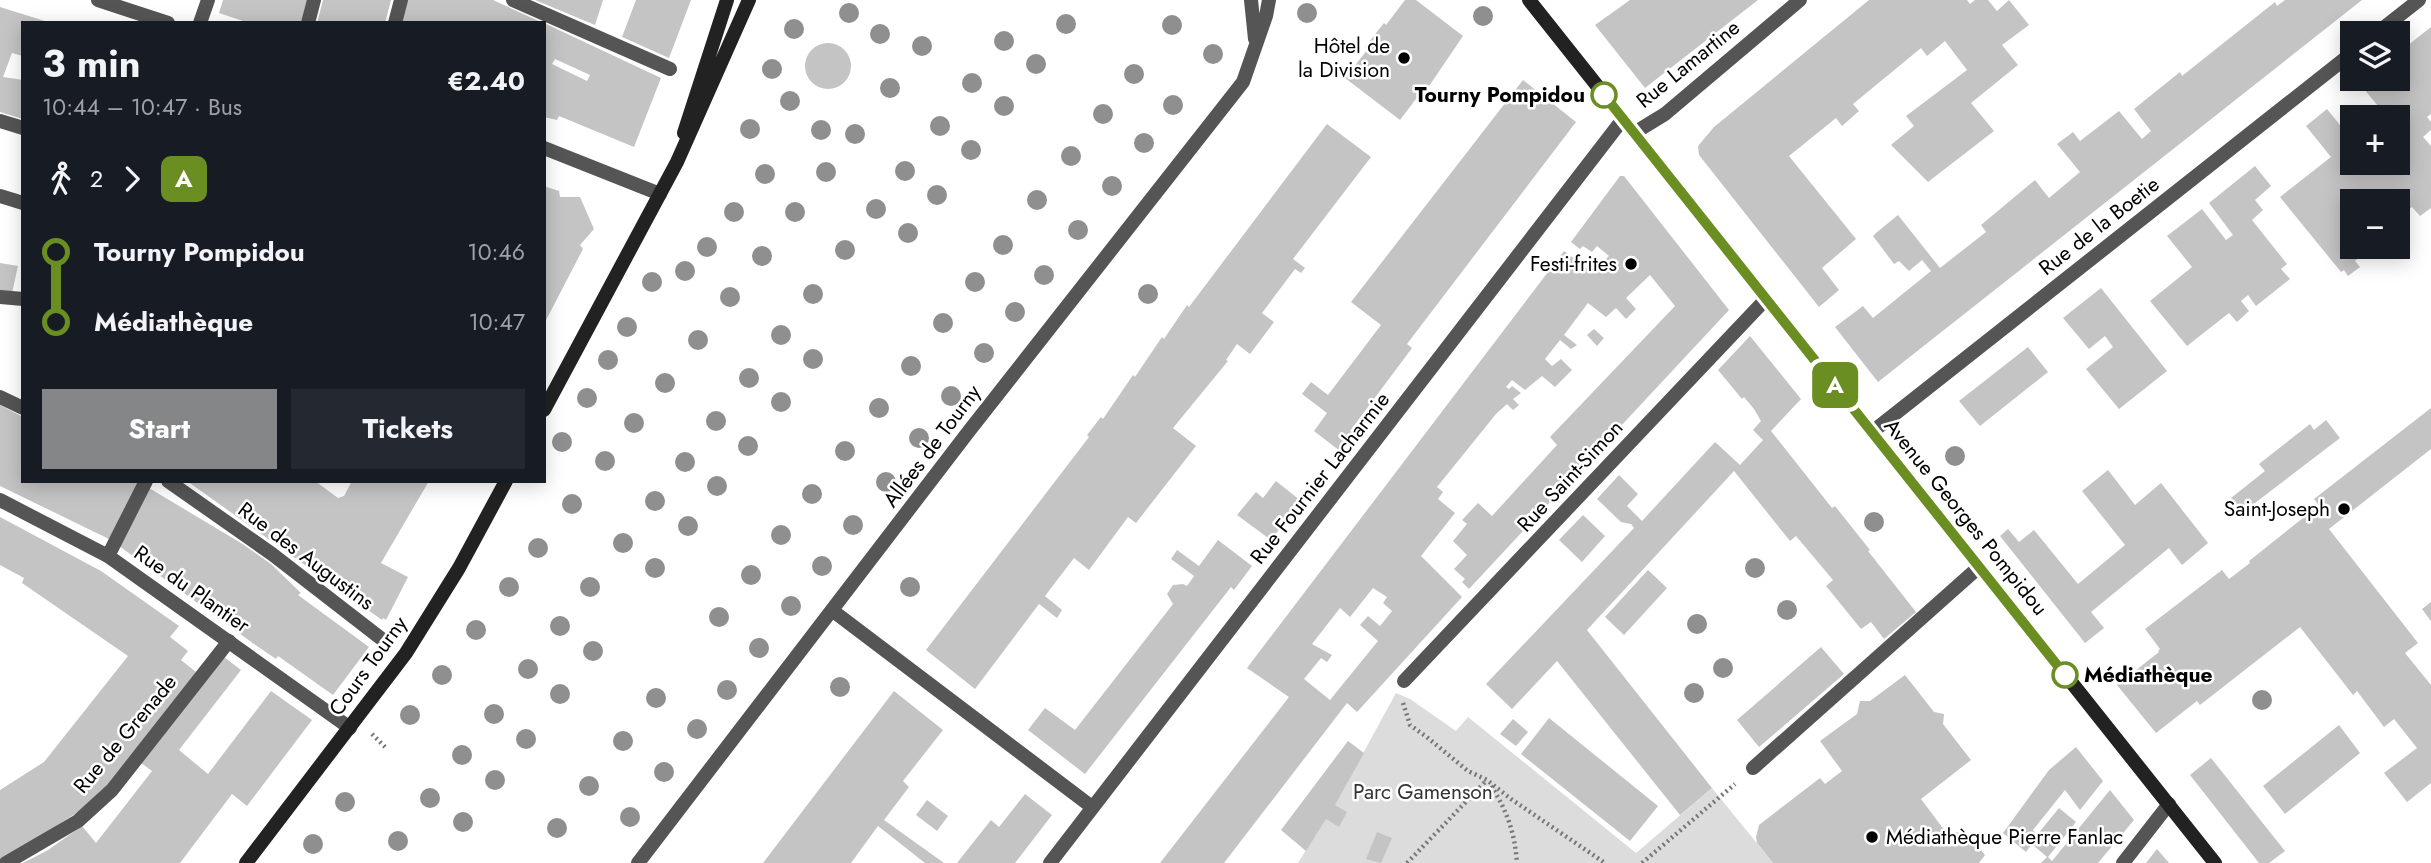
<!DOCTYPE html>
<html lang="en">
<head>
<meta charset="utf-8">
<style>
	:root { --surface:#171b24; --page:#242831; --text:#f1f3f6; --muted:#9ea1a6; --accent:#858687 }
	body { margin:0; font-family:Jost,sans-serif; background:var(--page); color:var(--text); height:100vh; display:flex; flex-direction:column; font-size:26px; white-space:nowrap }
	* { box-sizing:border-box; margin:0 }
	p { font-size:23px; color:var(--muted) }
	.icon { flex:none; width:38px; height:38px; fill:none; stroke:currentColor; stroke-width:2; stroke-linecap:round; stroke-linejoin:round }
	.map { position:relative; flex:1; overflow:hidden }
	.panel { position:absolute; left:21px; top:21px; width:525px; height:462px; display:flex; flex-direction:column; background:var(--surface); border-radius:0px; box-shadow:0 4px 18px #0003 }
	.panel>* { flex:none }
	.badge { padding:0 14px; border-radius:10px; font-size:24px; line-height:46px }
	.tools { position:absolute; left:2340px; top:21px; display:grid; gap:14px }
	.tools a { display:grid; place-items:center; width:70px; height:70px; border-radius:0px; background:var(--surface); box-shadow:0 4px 18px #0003; font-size:35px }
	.map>.badge { position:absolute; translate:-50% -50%; box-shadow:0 0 0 4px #fff }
	.legs { display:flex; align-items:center; gap:10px; height:77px; padding:0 21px; font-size:23px }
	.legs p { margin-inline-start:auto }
	.head { display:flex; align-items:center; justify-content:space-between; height:119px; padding:0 21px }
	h1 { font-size:38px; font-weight:700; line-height:52px }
	.cta { display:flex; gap:14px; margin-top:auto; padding:14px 21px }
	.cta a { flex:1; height:80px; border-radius:0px; background:var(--accent); color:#fff; font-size:28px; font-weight:700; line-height:80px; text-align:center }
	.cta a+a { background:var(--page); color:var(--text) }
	ul { padding:0 21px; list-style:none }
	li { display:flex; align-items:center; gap:24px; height:70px; font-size:26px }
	li i { display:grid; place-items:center; width:10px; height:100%; margin:0 9px; background:currentColor }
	li i::after { content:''; width:18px; height:18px; margin:-9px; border:5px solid; border-radius:50%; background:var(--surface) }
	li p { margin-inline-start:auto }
	li:first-child i { background:linear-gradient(#0000 50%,currentColor 0) }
	li:last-child i { background:linear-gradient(currentColor 50%,#0000 0) }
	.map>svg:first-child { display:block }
	.green { fill:#dcdcdc }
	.building { fill:#c4c4c4; fill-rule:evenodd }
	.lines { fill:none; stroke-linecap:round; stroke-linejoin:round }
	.path { stroke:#777; stroke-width:4.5; stroke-dasharray:2 3.5; stroke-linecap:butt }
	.service { stroke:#555; stroke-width:14 }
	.pedestrian { stroke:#555; stroke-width:14 }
	.minor { stroke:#555; stroke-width:14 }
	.secondary { stroke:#222; stroke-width:14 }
	.tree { fill:#8f8f8f }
	.line-1-casing { stroke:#fff; stroke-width:16 }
	.line-1 { stroke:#6b8e23; stroke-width:10 }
	.poi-dot { fill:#000; stroke:#fff; stroke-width:2.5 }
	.stop-1-dot { fill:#fff; stroke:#6b8e23; stroke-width:3.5 }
	.labels { text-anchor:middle; stroke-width:5; stroke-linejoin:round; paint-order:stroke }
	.poi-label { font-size:21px; fill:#000; stroke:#fff; text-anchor:end }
	.street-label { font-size:21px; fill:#000; stroke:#fff }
	.stop-label { font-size:21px; font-weight:bold; fill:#000; stroke:#fff; text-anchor:end }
	.park-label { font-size:21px; fill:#333; stroke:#fff }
</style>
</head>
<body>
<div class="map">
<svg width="2431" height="863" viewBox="0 0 2431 863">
	<rect width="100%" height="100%" fill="#fff"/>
	<!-- green -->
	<path class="green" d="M1396,693L1410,699L1456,731L1468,717L1636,853L1712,788L1773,863H1298L1338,799Z"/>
	<!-- building -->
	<path class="building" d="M223,0H307L301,23H249L219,13Z
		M323,0H391L385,23H317Z
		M404,0H493L543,23H401Z
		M535,0H603L595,25Z
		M636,0H691L669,58L622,37Z
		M1405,0H1416L1463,36L1425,92L1422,91L1400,120L1345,78L1368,49L1365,47L1384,23L1386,25Z
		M1630,0H1758L1645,88L1595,25Z
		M1869,0H1967L1970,4L1975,0H1988L1997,11L2009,0L2029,25L2002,45L2018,65L1971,103L1994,131L1928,182L1891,145L1914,126L1906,116L1967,70L1945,41L1927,56L1921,48L1853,104L1859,111L1842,126L1836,118L1789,156L1856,239L1822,268L1839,290L1819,307L1699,155L1698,146L1714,127Z
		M2285,0H2362L1878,382L1835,327L1863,306L1873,318L1931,271L1922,260L1909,271L1899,261L1894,264L1873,236L1876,233L1898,215L1940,268L1986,232L1981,225L2035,180L2049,198L2080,172L2057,144L2073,132L2080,141L2119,111L2142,139L2151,131L2134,109L2180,72L2182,76L2275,2L2277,6Z
		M0,7L48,22L23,23V56L12,53L3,77L23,80V119L0,112Z
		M544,23L661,78L634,147L559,116L557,120L544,117ZM555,59L590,75L587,81L552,64Z
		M2431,27V114L2427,117L2431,122V130L2423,137L2431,146V208L2420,216L2412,207L2405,213L2398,201H2383L2375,191L2364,199L2366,201H2352V224L2348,227L2352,232V247H2364L2367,251L2355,261L2360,267L2348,276L2344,270L2341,272L2280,197L2331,157L2306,126L2327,109L2352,140V163H2398V117H2365L2378,106L2359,83L2365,79H2398V53Z
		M805 66a23 23 0 1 1 46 0a23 23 0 1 1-46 0Z
		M1523,80L1576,122L1407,344L1412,348L1350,431L1353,433L1340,451L1314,431L1327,413L1302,394L1311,382L1328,395L1381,325L1351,302Z
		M1327,124L1371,157L1293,259L1305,268L1301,273L1295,269L1262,313L1274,322L1250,354L1237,344L1226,360L1228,361L1173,428L1196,446L1136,523L1128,517L1089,570L1074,558L1045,596L1062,610L1057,618L1039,604L975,689L926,650L1089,437L1087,435L1101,417L1103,419L1133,375L1135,377L1162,337L1164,339L1187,305L1189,307Z
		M2255,166L2271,186L2255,200L2263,210L2252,220L2287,264L2281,269L2290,279L2256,306L2248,295L2241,301L2249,311L2237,322L2229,313L2187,346L2150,301L2192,267L2167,236L2202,209L2226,240L2233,235L2209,203Z
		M1620,176H1624L1729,310L1469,589L1462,582L1465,579L1454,569L1467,555L1453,541L1467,524L1462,520L1478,503L1492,516L1557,445L1550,437L1675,306L1650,275L1626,298L1636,309L1626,319L1616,308L1606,317L1588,303L1564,335L1577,345L1571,349L1560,340L1545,359L1552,366L1561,359L1572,370L1555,387L1542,376L1525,390L1512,380L1506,387L1509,389L1512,386L1521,393L1513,399L1519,405L1513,410L1507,404L1496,414L1437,487L1443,492L1438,499L1455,513L1421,556L1462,597L1357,712L1347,703L1224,863H1160L1289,697L1247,668L1564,251L1592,272L1609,256L1597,246L1592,252L1583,246L1580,249L1571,242ZM1373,588L1387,597L1383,603L1392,611L1380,626L1368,616L1360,625L1378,641L1330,700L1304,679L1321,658L1327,662L1332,655L1312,644L1340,608L1350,617Z
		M544,186L559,191L560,197H580L594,229L580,245L583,249L544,324Z
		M0,263L18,266L12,293L0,292Z
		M2101,288L2167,371L2119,409L2086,369L2113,347L2105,336L2089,349L2063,318Z
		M1594,329L1604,338L1597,346L1587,335Z
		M1750,336L1801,399L1771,431L1832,508L1835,506L1870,550L1868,551L1916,612L1884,639L1871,622L1861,629L1826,586L1833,580L1796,536L1790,541L1734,471L1587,630L1712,788L1680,815L1557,661L1512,709L1486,684L1634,528L1631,524L1621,522L1597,499L1619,475L1638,494L1627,506L1642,521L1715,442L1740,465L1763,440L1753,430L1761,421L1754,409L1744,397L1742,399L1718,370Z
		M2028,347L2048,372L1980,426L1959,401Z
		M0,405L23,417V481H140L111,540L0,486Z
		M2431,408V449L2329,529L2418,643L2405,653L2431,685V783L2407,802L2384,773L2417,748L2394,719L2384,727L2357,691L2353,695L2300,627L2200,705L2197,701L2156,733L2117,685L2159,652L2158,651L2160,649L2145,629L2222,570L2229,579L2250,563L2249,561L2313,510L2315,513L2321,508L2314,499Z
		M2326,420L2340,438L2242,513L2231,498L2265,471L2259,464L2310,424L2314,430Z
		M2108,470L2135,505L2161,483L2208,543L2182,565L2169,548L2091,612L2104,628L2085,643L2000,536L2008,529L2019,542L2034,530L2078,584L2125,545L2082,491Z
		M187,481H315L338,498L344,496L352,481H429L381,563L408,577L386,620L383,618L382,620Z
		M1276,481L1301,501L1271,540L1237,515L1256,492L1263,498Z
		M149,488L241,543L271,564L301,593L298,595L369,647L333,695L278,656L276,659L254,644L119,546Z
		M1583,515L1605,536L1582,562L1559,540Z
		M0,517L101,571L179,626L170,637L188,651L181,660L196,672L107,786L86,807L0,861V790L44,762L128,656L22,583L24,578L0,565Z
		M1218,540L1252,566L1234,590L1231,587L1085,774L1028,730L1045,708L1075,730L1173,604L1167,594L1173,585L1183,584L1187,586L1194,576L1171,559L1177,550L1199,566Z
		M1648,570L1667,588L1624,635L1605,617Z
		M2431,602V621L2422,609Z
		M1821,647L1844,674L1759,747L1737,720Z
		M224,657L241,670L179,750L208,774L271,691L312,720L247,806L232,794L180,863H23L48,850L82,826L96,843L152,771L141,763Z
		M1905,675L1934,712L1944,714L1943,724L1971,760L1921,799L1945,831L1969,834L1985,855L1979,863H1773L1757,843L1756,837L1759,825L1820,778L1825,784L1842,771L1820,741L1857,714L1860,701H1870Z
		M894,691L943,730L903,781L909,787L884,820L944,863H925L878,826L851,863H763Z
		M1549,718L1658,806L1630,841L1521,754Z
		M1513,719L1528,732L1516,746L1500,734Z
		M2339,725L2360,753L2285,814L2263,786Z
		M1348,741L1364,753L1335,805L1347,812L1339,827L1326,819L1306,851L1281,830Z
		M2076,747L2103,781L2080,810L2065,790L2033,830L2037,835L2059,808L2076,822L2048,857L2052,861L2110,790L2134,820L2098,863H2041L2047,857L2032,844L2026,852L2003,833L2049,770Z
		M2211,758L2285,851L2269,863H2259L2190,775Z
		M1025,794L1052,815L1015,863H957L991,820L999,827Z
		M927,800L948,816L937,831L916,815Z
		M1377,832L1392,838L1381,863L1366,859Z
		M2157,849L2169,863H2146Z"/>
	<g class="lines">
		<!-- path -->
		<path class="path" d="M1403,703L1410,725L1428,738L1468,771L1487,780L1511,799L1605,863
			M372,734L385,747
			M1491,786C1507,810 1515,834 1517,863
			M1407,863L1487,780
			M1642,863L1735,784"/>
		<!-- service -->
		<path class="service" d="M1753,768L1979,567"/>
		<!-- pedestrian -->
		<path class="pedestrian" d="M513,0L670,69
			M200,23L208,0
			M308,23L314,0
			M395,23L401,0
			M0,121L23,128
			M0,196L23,203
			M0,297L23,299
			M0,397L23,408
			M168,481L272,554L383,640
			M108,556L146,481
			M6,863L78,821L112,790L229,641"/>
		<!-- minor -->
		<path class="minor" d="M98,0L168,23
			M1251,0L1255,39
			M2377,33L2419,0
			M1634,133L1665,114L1800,0
			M544,148L660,194
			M1872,432L2352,53
			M0,500L108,556L350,728
			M833,611L1092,807
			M1404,681L1766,299
			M638,863L969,431L1243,82L1266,16L1269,0
			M1050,863L1623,119
			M2123,863L2169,804"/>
		<!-- secondary -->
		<path class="secondary" d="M1529,0L2215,863
			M684,133L727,0
			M544,410L677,162L749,0
			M246,863L406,653L459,568L506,481"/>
	</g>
	<!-- trees -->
	<g class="tree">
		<circle cx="849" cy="13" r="10"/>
		<circle cx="1307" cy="13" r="10"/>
		<circle cx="1483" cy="16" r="10"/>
		<circle cx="1066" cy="24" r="10"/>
		<circle cx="1172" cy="25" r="10"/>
		<circle cx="794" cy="29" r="10"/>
		<circle cx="880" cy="34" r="10"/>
		<circle cx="1004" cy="41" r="10"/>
		<circle cx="922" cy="46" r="10"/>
		<circle cx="1213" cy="54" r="10"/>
		<circle cx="1036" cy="64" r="10"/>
		<circle cx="772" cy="69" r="10"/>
		<circle cx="1134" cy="74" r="10"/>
		<circle cx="972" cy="83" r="10"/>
		<circle cx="890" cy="88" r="10"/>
		<circle cx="790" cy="101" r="10"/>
		<circle cx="1173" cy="105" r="10"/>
		<circle cx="1004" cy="106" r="10"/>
		<circle cx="1103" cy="114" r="10"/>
		<circle cx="940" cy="126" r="10"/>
		<circle cx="750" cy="129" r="10"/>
		<circle cx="821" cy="130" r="10"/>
		<circle cx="855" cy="134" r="10"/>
		<circle cx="1144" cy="143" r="10"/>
		<circle cx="971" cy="150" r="10"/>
		<circle cx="1071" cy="156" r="10"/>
		<circle cx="905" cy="171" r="10"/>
		<circle cx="826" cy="172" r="10"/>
		<circle cx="765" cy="174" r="10"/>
		<circle cx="1112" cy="186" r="10"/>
		<circle cx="937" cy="195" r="10"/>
		<circle cx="1037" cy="200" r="10"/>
		<circle cx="876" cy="209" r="10"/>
		<circle cx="734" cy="212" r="10"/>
		<circle cx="795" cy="212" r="10"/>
		<circle cx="1078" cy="230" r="10"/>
		<circle cx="908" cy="233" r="10"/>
		<circle cx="1003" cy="245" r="10"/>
		<circle cx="707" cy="247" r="10"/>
		<circle cx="845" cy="250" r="10"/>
		<circle cx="762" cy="256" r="10"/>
		<circle cx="685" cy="271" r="10"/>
		<circle cx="1044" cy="275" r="10"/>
		<circle cx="652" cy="282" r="10"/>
		<circle cx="975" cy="282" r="10"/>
		<circle cx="813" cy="294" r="10"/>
		<circle cx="1148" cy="294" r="10"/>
		<circle cx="730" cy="297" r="10"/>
		<circle cx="1015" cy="312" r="10"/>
		<circle cx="943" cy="323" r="10"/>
		<circle cx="627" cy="327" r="10"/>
		<circle cx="781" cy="335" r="10"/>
		<circle cx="698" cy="340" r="10"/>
		<circle cx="984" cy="353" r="10"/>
		<circle cx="813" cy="359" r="10"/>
		<circle cx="608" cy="360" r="10"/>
		<circle cx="911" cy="366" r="10"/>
		<circle cx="749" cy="378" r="10"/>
		<circle cx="665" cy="383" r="10"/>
		<circle cx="951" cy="396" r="10"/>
		<circle cx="587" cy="398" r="10"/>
		<circle cx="781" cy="402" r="10"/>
		<circle cx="879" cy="408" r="10"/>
		<circle cx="716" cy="421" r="10"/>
		<circle cx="634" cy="423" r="10"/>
		<circle cx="919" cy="438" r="10"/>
		<circle cx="562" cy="442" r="10"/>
		<circle cx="748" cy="446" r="10"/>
		<circle cx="845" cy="451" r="10"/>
		<circle cx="1955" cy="456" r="10"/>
		<circle cx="605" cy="461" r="10"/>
		<circle cx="685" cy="462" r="10"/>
		<circle cx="886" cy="482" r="10"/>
		<circle cx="717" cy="486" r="10"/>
		<circle cx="812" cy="494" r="10"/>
		<circle cx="655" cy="501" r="10"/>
		<circle cx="572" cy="504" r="10"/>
		<circle cx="1874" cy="522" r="10"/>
		<circle cx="853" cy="525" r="10"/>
		<circle cx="688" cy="526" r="10"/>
		<circle cx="781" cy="535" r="10"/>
		<circle cx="623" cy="543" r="10"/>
		<circle cx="538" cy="548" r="10"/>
		<circle cx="822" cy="566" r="10"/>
		<circle cx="655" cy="568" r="10"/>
		<circle cx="1755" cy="568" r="10"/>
		<circle cx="751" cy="575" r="10"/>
		<circle cx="509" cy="587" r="10"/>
		<circle cx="590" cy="587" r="10"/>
		<circle cx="910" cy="587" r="10"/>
		<circle cx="791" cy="606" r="10"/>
		<circle cx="1787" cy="610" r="10"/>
		<circle cx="719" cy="617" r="10"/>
		<circle cx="1697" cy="624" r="10"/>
		<circle cx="560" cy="626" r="10"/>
		<circle cx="476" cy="630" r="10"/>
		<circle cx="759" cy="648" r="10"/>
		<circle cx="593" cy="651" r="10"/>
		<circle cx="1723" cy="668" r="10"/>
		<circle cx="528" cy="669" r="10"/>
		<circle cx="442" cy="675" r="10"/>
		<circle cx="840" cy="687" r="10"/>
		<circle cx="727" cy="690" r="10"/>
		<circle cx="1694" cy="693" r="10"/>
		<circle cx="560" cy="694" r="10"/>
		<circle cx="656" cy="698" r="10"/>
		<circle cx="2262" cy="700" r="10"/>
		<circle cx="494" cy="714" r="10"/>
		<circle cx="410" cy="715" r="10"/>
		<circle cx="697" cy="729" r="10"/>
		<circle cx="526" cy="739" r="10"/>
		<circle cx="623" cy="741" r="10"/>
		<circle cx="462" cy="755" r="10"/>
		<circle cx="664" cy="772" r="10"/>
		<circle cx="495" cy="780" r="10"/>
		<circle cx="589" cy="786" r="10"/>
		<circle cx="430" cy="798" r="10"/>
		<circle cx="345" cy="802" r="10"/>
		<circle cx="630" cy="817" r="10"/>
		<circle cx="463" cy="822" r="10"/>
		<circle cx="557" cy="828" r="10"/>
		<circle cx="398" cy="841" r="10"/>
		<circle cx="313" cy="844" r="10"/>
	</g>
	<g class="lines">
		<!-- line-1 casing -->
		<g class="line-1-casing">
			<path id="line-1" d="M1604,95L2065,675"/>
		</g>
		<!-- line-1 -->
		<use href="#line-1" class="line-1"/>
	</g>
	<!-- markers -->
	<g class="poi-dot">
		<circle cx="1404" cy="58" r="7"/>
		<circle cx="1631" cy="264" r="7"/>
		<circle cx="2344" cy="509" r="7"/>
		<circle cx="1872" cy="837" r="7"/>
	</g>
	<g class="stop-1-dot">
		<circle cx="1604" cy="95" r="12"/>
		<circle cx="2065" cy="675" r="12"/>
	</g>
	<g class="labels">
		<!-- poi labels -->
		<g class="poi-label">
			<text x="1390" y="53">Hôtel de<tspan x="1390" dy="24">la Division</tspan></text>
			<text x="1617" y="271">Festi-frites</text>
			<text x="2330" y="516">Saint-Joseph</text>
			<text x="1886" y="844" text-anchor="start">Médiathèque Pierre Fanlac</text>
		</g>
		<!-- street labels -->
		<g class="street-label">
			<text transform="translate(1688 64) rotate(-39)" y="7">Rue Lamartine</text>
			<text transform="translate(2099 226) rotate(-38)" y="7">Rue de la Boetie</text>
			<text transform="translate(932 446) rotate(-53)" y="7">Allées de Tourny</text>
			<text transform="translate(1570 476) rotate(-47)" y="7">Rue Saint-Simon</text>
			<text transform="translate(1320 478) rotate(-52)" y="7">Rue Fournier Lacharmie</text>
			<text transform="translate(1966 517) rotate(51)" y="7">Avenue Georges Pompidou</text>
			<text transform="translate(306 556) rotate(37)" y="7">Rue des Augustins</text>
			<text transform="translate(192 589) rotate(35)" y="7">Rue du Plantier</text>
			<text transform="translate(368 666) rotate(-54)" y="7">Cours Tourny</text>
			<text transform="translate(125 734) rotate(-50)" y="7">Rue de Grenade</text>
		</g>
		<!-- stop labels -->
		<g class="stop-label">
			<text x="1585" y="102">Tourny Pompidou</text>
			<text x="2084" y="682" text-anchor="start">Médiathèque</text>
		</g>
		<!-- park labels -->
		<g class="park-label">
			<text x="1423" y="799">Parc Gamenson</text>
		</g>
	</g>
</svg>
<div class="tools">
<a><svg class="icon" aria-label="layers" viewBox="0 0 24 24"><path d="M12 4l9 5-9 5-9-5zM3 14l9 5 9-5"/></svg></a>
<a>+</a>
<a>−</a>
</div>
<b class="badge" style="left:1835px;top:385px;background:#6b8e23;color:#fff">A</b>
<section class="panel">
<div class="head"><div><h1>3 min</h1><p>10:44 – 10:47 · Bus</p></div><b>€2.40</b></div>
<div class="legs"><svg class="icon" aria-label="walk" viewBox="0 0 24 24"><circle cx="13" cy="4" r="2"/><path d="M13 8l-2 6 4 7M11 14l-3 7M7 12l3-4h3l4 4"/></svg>2<svg class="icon" aria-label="forward" viewBox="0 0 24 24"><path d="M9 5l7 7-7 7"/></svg><b class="badge" style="background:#6b8e23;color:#fff">A</b></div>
<ul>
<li><i style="color:#6b8e23"></i><b>Tourny Pompidou</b><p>10:46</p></li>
<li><i style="color:#6b8e23"></i><b>Médiathèque</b><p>10:47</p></li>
</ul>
<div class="cta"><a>Start</a><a>Tickets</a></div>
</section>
</div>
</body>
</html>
